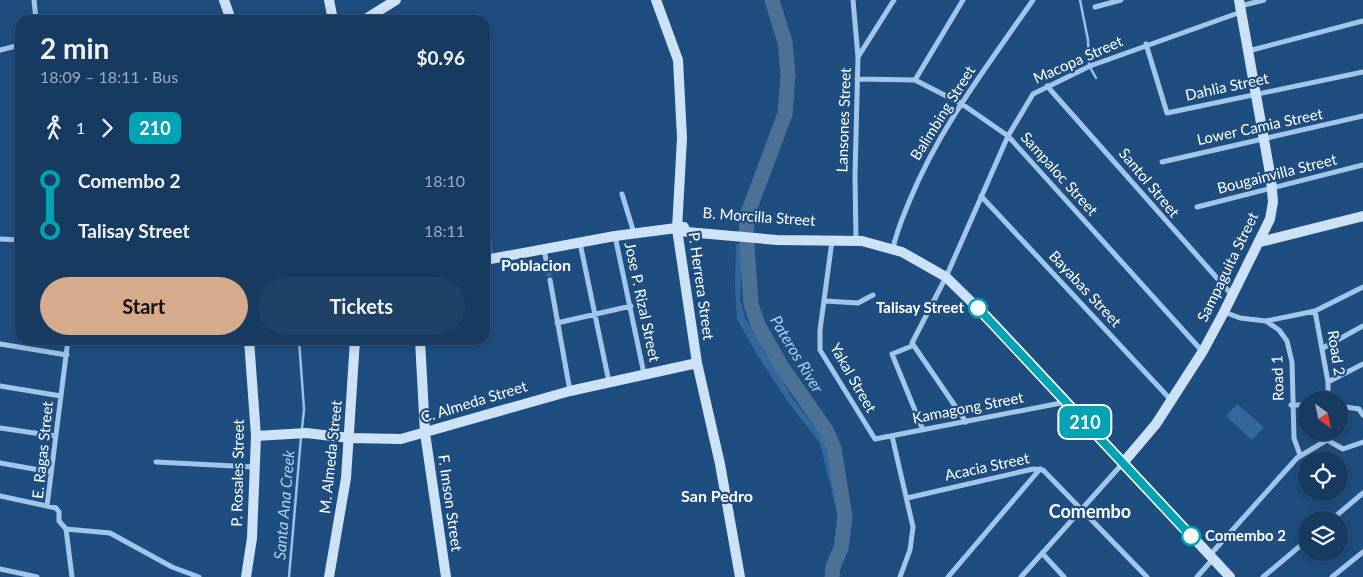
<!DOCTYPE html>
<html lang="en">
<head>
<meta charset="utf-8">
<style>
	:root { --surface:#163a60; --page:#1f4166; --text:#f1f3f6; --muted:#9eadbd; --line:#355475; --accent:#d6ab8b }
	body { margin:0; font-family:Lato,sans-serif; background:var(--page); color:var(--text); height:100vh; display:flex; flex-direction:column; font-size:19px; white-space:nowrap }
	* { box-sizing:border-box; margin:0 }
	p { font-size:16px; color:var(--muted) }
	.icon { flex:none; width:28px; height:28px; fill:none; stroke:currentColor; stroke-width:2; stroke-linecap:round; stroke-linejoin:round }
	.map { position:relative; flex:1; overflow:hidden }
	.drawer { position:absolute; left:15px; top:15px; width:475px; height:330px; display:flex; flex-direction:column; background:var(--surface); border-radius:15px; box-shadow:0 2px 12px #0003,0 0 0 1px var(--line) }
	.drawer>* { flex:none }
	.badge { padding:0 10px; border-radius:8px; font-size:18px; line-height:32px }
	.needle { width:32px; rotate:148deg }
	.controls { position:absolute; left:1298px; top:391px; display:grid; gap:10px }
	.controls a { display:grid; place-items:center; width:50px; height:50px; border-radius:50%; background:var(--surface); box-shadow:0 2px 12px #0003,0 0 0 1px var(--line); font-size:25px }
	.map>.badge { position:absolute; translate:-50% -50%; box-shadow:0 0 0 2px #fff }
	.legs { display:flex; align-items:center; gap:8px; height:55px; padding:0 25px; font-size:16px }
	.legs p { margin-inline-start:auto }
	.head { display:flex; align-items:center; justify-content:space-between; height:85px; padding:0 25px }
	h1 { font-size:28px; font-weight:700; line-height:38px }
	.action { display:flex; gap:10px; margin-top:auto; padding:10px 25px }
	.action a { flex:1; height:58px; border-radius:30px; background:var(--accent); color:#111; font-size:20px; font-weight:700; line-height:58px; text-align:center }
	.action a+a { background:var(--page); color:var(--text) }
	ul { padding:0 25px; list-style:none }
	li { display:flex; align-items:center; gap:18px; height:50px; font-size:19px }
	li i { display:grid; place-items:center; width:8px; height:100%; margin:0 6px; background:currentColor }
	li i::after { content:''; width:12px; height:12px; margin:-6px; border:4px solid; border-radius:50%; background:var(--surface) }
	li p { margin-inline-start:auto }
	li:first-child i { background:linear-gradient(#0000 50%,currentColor 0) }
	li:last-child i { background:linear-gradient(currentColor 50%,#0000 0) }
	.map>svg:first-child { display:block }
	.green { fill:#31689e }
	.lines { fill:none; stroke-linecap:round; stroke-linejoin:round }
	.stream { stroke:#95c1ea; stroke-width:2.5 }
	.river { stroke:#4d7095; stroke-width:15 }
	.street-tunnel { stroke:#406993; stroke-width:5; stroke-dasharray:5 2.5; stroke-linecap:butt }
	.street { stroke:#a2c6e9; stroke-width:5 }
	.secondary { stroke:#cde1f7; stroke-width:10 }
	.line-1-casing { stroke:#fff; stroke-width:11 }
	.line-1 { stroke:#00a3b4; stroke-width:8 }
	.stop-1-dot { fill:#fff; stroke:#00a3b4; stroke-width:2.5 }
	.labels { text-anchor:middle; stroke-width:4.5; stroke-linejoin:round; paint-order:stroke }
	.street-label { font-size:15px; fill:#fff; stroke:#1e4e80 }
	.stop-label { font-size:15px; font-weight:bold; fill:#fff; stroke:#1e4e80; text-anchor:end }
	.neighbourhood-label { font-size:16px; font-weight:bold; fill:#fff; stroke:#1e4e80 }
	.water-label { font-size:16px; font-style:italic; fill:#adcff0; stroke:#1e4e80 }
	.quarter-label { font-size:18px; font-weight:bold; fill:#fff; stroke:#1e4e80 }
</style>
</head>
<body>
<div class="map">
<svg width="1363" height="577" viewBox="0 0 1363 577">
	<rect width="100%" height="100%" fill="#1e4e80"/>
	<!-- green -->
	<path class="green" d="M490,230L494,255L485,256V231Z
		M736,244L743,245L740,299L745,318L793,399L828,444L841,511L837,512L820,443L788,402L756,353L737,319L735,287Z
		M1237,404L1264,427L1252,440L1226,416Z"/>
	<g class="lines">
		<!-- stream -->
		<path class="stream" d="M1080,0L1088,40L1089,64
			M1091,69L1096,78
			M299,340L304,409L302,429
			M289,577L301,437"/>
		<!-- river -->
		<path class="river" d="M772,0L785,42L788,75L785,114L748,213L746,232L751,304L758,325L782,367L826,430L834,448L845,517L841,548L833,567L832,577"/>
		<!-- street-tunnel -->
		<path class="street-tunnel" d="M547,264L550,280"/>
		<!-- street -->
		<path class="street" d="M34,0L36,20
			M853,0L858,57L855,176L856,240
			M1240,6L1264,0
			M1095,7L1121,0
			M1146,44L1167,113L1363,72
			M0,50L20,45
			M1248,51L1363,21
			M858,57L894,0
			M857,79L915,80L962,104L1008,136L1202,351
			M915,80L963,0
			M1047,86L1232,295
			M1162,162L1363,116
			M622,194L634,233
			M981,196L1171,400
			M1197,207L1363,165
			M615,236L644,374
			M0,239L20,240
			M832,241L820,330V350L875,439L1066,402
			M580,243L609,382
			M893,249C896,232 903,217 909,202C939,128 988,65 1033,0
			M544,250L547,264
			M550,280L570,391
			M825,301L858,303L873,295
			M1315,311L1328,382V400
			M1224,312L1240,318L1266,321L1279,330L1287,341L1292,362L1294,438L1300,455
			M1266,321L1315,311L1363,287
			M557,323L631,306
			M0,344L67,355
			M912,346L892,354L923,430
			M1323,348L1363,326
			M1328,382L1363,364
			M0,386L61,396
			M1291,405H1306
			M1339,406L1359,409L1363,415
			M966,422L912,343L946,277L1008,136L1033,94L1090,66L1241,12
			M0,428L55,436
			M892,436L913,527L910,550L900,577
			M156,462L254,467
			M0,463L51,472
			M0,496L56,508L59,512V521L66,529L110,533L172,567L199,577
			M907,498L1033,469L1043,470L1147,577
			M47,506L68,340
			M1331,520L1363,493
			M66,529L72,577
			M1042,553L1064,577
			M1210,555L1297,458L1327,440L1343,449L1363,442
			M0,569L37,577
			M948,577L1040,469
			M1021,577L1123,463
			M1197,577L1213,559
			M1263,577L1306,541
			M1332,577L1363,552"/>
		<!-- secondary -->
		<path class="secondary" d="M224,0L231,20
			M329,0L333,20
			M656,0L678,60L682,138L677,229L697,363L720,464L740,577
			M364,20L396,0
			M677,229L687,232L777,240L862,241L902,252L946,277L993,323L1230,577
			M1260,242L1363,216
			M485,260L615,236L684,227
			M420,340L425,433L446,577
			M256,436L306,433L350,438L401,439L570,391L697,363
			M1123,463L1156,424L1203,351L1224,312L1270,219L1273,202L1271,179L1239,0
			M246,577L252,538L256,436L249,340
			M329,577L346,478L355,340"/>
	</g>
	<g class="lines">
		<!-- line-1 casing -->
		<g class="line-1-casing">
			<path id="line-1" d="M978,308L1191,536"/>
		</g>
		<!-- line-1 -->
		<use href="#line-1" class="line-1"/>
	</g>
	<!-- markers -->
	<g class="stop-1-dot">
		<circle cx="978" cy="308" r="9"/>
		<circle cx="1191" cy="536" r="9"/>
	</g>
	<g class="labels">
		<!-- street labels -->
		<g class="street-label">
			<text transform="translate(1078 60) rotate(-24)" y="5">Macopa Street</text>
			<text transform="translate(1227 87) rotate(-12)" y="5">Dahlia Street</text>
			<text transform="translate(943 113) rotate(-58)" y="5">Balimbing Street</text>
			<text transform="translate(844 120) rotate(-88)" y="5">Lansones Street</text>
			<text transform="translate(1260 127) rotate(-12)" y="5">Lower Camia Street</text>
			<text transform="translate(1059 174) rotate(48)" y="5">Sampaloc Street</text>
			<text transform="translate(1277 174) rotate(-14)" y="5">Bougainvilla Street</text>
			<text transform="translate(1149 183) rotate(50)" y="5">Santol Street</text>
			<text transform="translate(759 217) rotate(4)" y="5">B. Morcilla Street</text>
			<text transform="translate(1228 267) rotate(-64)" y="5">Sampaguita Street</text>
			<text transform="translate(701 286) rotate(82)" y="5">P. Herrera Street</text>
			<text transform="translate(1085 289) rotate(47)" y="5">Bayabas Street</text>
			<text transform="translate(642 302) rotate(78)" y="5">Jose P. Rizal Street</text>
			<text transform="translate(1336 353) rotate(81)" y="5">Road 2</text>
			<text transform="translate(853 378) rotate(60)" y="5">Yakal Street</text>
			<text transform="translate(1278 378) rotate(-92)" y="5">Road 1</text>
			<text transform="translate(474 402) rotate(-17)" y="5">C. Almeda Street</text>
			<text transform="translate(968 408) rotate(-11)" y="5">Kamagong Street</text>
			<text transform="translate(43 450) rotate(-84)" y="5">E. Ragas Street</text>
			<text transform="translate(331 457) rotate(-84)" y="5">M. Almeda Street</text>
			<text transform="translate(987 467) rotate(-12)" y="5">Acacia Street</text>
			<text transform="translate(238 473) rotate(-89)" y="5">P. Rosales Street</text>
			<text transform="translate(450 503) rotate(82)" y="5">F. Imson Street</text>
		</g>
		<!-- stop labels -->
		<g class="stop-label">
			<text x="964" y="313">Talisay Street</text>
			<text x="1205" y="541" text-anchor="start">Comembo 2</text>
		</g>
		<!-- neighbourhood labels -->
		<g class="neighbourhood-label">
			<text x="536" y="271">Poblacion</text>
			<text x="717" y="502">San Pedro</text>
		</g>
		<!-- water labels -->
		<g class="water-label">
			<text transform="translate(797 354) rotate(59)" y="6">Pateros River</text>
			<text transform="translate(284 505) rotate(-85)" y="6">Santa Ana Creek</text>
		</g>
		<!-- quarter labels -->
		<g class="quarter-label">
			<text x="1090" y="518">Comembo</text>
		</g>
	</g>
</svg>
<div class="controls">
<a><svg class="needle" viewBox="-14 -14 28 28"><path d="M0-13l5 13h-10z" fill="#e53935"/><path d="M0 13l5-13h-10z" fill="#9eadbd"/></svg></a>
<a><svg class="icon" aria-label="locate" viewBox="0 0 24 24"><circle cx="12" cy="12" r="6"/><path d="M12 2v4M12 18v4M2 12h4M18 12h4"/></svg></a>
<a><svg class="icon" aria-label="layers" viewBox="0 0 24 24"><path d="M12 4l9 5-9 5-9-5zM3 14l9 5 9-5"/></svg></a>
</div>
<b class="badge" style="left:1085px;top:422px;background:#00a3b4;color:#fff">210</b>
<section class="drawer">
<div class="head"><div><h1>2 min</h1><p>18:09 – 18:11 · Bus</p></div><b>$0.96</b></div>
<div class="legs"><svg class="icon" aria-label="walk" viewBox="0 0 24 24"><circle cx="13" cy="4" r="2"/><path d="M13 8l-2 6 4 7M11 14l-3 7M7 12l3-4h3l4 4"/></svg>1<svg class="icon" aria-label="forward" viewBox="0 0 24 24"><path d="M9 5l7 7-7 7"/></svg><b class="badge" style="background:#00a3b4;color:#fff">210</b></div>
<ul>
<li><i style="color:#00a3b4"></i><b>Comembo 2</b><p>18:10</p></li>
<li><i style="color:#00a3b4"></i><b>Talisay Street</b><p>18:11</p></li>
</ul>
<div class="action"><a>Start</a><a>Tickets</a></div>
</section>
</div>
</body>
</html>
